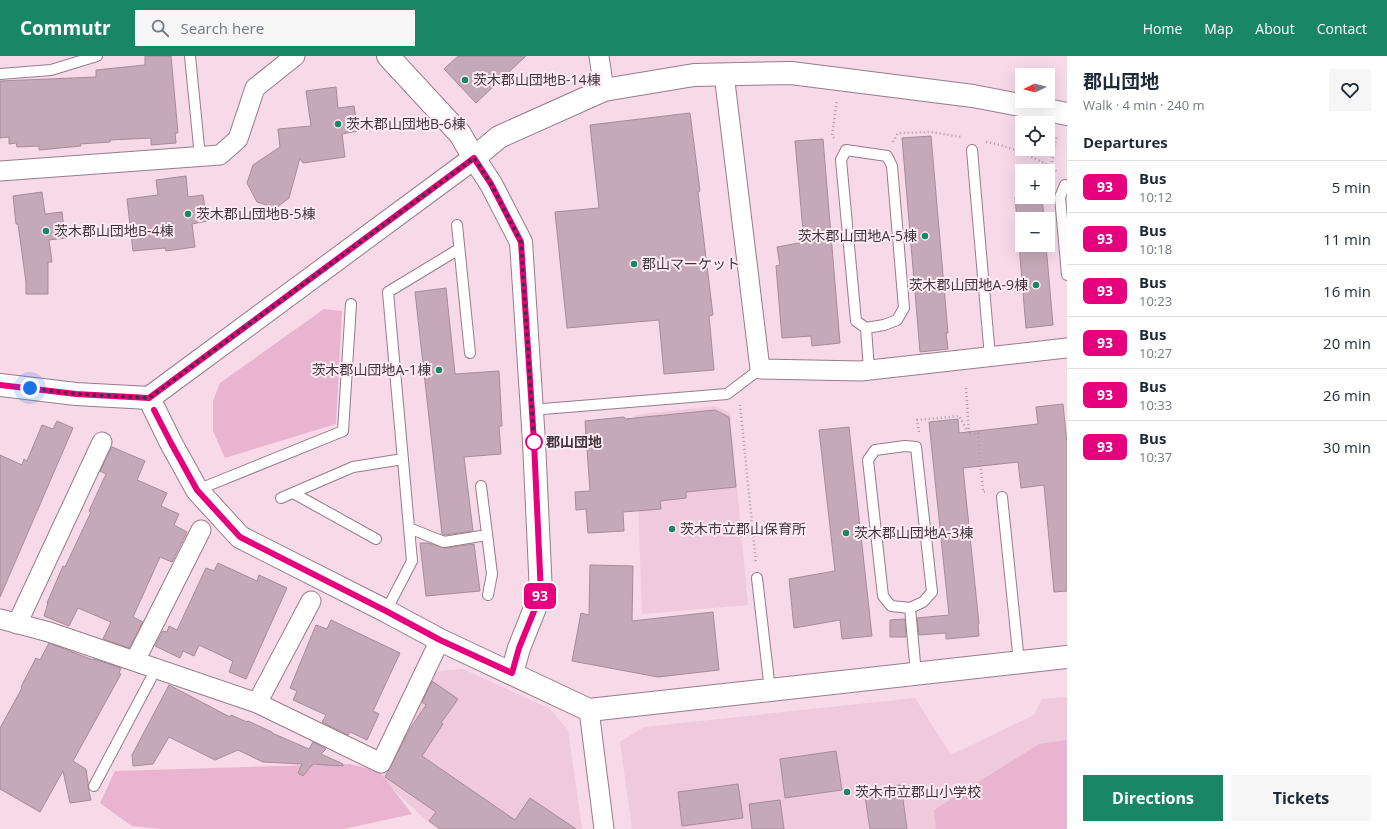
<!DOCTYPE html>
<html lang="en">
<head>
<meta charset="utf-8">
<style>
	:root { --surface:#fff; --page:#f6f6f7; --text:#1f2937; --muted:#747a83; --line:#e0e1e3; --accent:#1a8764 }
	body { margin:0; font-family:"Open Sans","Noto Sans JP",sans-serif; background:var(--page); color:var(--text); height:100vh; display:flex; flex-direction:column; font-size:15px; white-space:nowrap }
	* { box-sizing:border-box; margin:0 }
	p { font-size:13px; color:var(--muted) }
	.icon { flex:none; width:22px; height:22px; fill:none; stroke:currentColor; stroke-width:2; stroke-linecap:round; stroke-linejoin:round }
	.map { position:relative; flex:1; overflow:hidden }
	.drawer { display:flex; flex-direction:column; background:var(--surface); width:320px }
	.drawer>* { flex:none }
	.badge { padding:0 8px; border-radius:6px; font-size:14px; line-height:26px }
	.needle { width:26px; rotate:264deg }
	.fabs { position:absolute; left:1015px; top:12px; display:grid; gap:8px }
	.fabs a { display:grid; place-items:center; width:40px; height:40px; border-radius:0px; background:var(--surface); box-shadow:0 4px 16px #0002; font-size:20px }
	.you { position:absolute; width:20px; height:20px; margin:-10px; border:3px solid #fff; border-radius:50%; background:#1a73e8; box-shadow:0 0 0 6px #1a73e833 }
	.map>.badge { position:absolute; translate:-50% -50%; box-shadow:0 0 0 2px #fff }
	h2 { padding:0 16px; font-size:15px; line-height:36px }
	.round { display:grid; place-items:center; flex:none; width:42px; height:42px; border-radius:0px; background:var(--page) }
	.head { display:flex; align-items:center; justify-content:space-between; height:68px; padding:0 16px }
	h1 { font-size:19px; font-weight:700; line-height:30px }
	.button { display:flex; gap:8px; margin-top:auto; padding:8px 16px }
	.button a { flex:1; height:46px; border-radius:0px; background:var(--accent); color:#fff; font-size:16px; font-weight:700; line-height:46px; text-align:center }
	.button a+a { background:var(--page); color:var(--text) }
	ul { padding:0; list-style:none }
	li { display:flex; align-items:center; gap:12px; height:52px; padding:0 16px; border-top:1px solid var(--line) }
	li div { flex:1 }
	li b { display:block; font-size:15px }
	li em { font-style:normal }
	li .badge { min-width:44px; font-weight:700; text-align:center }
	header { display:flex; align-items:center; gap:24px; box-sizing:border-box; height:56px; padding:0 20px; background:var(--accent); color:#fff }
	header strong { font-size:19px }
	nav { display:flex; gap:22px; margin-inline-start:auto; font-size:14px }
	.search { width:280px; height:36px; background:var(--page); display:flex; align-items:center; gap:10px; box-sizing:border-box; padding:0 14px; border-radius:0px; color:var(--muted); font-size:15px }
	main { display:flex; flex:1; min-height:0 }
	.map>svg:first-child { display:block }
	.built { fill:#eecadc }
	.green { fill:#e8b4cf }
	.building { fill:#c6a9b8; stroke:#a78b99 }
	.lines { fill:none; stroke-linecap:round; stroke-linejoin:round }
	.service-casing { stroke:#977c8a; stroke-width:12 }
	.minor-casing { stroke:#977c8a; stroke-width:21 }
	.tertiary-casing { stroke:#977c8a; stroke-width:24 }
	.path { stroke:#b29ba6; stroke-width:2.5; stroke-dasharray:1 3; stroke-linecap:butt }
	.service { stroke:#fff; stroke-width:10 }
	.minor { stroke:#fff; stroke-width:19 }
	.tertiary { stroke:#fff; stroke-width:22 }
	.line-casing { stroke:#fff; stroke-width:9 }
	.line { stroke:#e6007e; stroke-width:6 }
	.walk { stroke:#41353b; stroke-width:4; stroke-dasharray:0 7.2 }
	.poi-dot { fill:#1a8764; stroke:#fdeaf3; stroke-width:1.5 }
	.stop-dot { fill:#fff; stroke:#e6007e; stroke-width:2 }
	.labels { text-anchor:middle; stroke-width:4; stroke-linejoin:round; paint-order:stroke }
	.poi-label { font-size:14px; fill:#41353b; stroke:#fdeaf3; text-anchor:start }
	.stop-label { font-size:14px; font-weight:bold; fill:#41353b; stroke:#fdeaf3; text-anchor:start }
</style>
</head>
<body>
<header>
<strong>Commutr</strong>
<div class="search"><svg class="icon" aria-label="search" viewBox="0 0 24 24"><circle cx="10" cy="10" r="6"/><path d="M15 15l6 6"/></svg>Search here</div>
<nav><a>Home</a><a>Map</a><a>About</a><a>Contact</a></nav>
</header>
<main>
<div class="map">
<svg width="1067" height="773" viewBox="0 0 1067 773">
	<rect width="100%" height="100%" fill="#f7d9e8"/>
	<!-- built -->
	<path class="built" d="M715,350L730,357L748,549L642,558L635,359Z
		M463,613L550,653L568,674L582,773H438L426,764L381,722L430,616Z
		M1067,641V773H632L620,686L644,671L915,642L951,699L1034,659L1042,643Z"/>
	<!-- green -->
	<path class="green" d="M324,253L342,255L336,368L225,402L213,375V345L220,327Z
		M1067,684V773H936L934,754L1039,688Z
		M349,708L379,715L412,758L344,773H163L132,770L100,747L115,715Z"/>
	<!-- building -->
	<path class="building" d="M145,0H171L178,77H175L176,87L151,89V82L110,84V86L80,88L81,90L39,94V90L17,91L16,87L9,88V81L0,82V25L96,21V14L145,9Z
		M458,0H526L476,47L444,13Z
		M336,31L338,52L354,50L358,75L342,78L345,101L303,107L300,102L289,142L276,152L257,146L247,127L253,109L280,91L278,73L311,70L306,35Z
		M690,57L700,135L698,136L713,259L709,260L714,314L664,318L659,264L567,272L555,156L599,152L590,69Z
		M931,80L948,277H946L948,293L920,296L902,82Z
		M823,83L840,287L812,290L811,280L782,282L776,210L780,209L777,191L804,186L795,85Z
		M186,120L188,141L203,139L207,165L192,168L195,191L166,195L165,192L133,195L127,143L158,139L156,124Z
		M42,136L45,158L62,156L65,182L49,184L52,206H48V238H26V226L18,168H16L13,140Z
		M1015,141H1042L1044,163H1022V189H1046L1053,269L1026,272Z
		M446,232L455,318L499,315L502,370H499L501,398L464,401L473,475L445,479L442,478L415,236Z
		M1063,348L1067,387V535L1054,536L1044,429L1021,432L1018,406L963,412L979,568L978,569L979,580L946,583V577L919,579L917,562L949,559L929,366L958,363L959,377L1038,368L1036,351Z
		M715,354L729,361L736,431L686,436V442L660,445L661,453L623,456L624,475L588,477L586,453L576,454L575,436L590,435L585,365L624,361L625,363Z
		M57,365L73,372L0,541V399L22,409L24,403L27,405L42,369L53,373Z
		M849,371L872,580L842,583L840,564L794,572L789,523L835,515L819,374Z
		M112,391L145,405L137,424L167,437L161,450L179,458L174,469L187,476L172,506L160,501L133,561L143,566L129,592L103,583L111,566L78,552L69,570L44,560L48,547H47L63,510L65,511L91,456L89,455L106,418L100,415Z
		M420,487H428L445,492L474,488L480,535L426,540Z
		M218,507L257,525L259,519L287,532L246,623L229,616L233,605L199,589L194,600L183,595L180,602L155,590L163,575L167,576L169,570L177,574L206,512L214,515Z
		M590,509L633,510L632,565L713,556L719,614L658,621L572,605L581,557L589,559Z
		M905,563L906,581H890V564Z
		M331,564L400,597L373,655L379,658L367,684L350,676L348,679L322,666L326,659L293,644L297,635L290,632L316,569L327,573Z
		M49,587L93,604L94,603L121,612L119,617L121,618L73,705L86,713L88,727V731L91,744L70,747L63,715L40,756L0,733V672L22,632L21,631L36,602L40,604Z
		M432,625L458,643L441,667L443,668L422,700L515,764L530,742L576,773H440L429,765L436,756L385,721L410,673L426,649L422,646Z
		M169,629L230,661L231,659L247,666L248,665L272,676V677L309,693L313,686L326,693L321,698L343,708V710L313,708L303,720L298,717L302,708L263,706L238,694L215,704L169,681L153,708L133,710L132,699Z
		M836,695L842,734L785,742L780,703Z
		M738,728L743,762L682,770L678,736Z
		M901,729L907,773H870L864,734Z
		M780,744L784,773H752L749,748Z"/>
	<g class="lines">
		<!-- service casing -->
		<g class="service-casing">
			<path id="service" d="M190,0L200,101
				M0,18L51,14L97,0
				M972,94L990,301
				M1067,130L1065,129L1060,141L1067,219
				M457,169L470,297
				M866,272L884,269L897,264L904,252L892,110L887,100L846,94L841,104L856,265L866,272L869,314
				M531,354L727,338L760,313
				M481,430L492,518L488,539
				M197,434L343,375L351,248
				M293,437L376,483
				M1002,441L1019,606
				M281,442L353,411L403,403
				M409,472L444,486L487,479
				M757,522L770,634
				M910,552L923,546L932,536L916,391L905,390L875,394L868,404L883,540L891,550L910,552L916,618
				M386,555L412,505L388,236L459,193
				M94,730L156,613"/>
		</g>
		<!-- minor casing -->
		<g class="minor-casing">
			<path id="minor" d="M599,0L604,34
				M724,18L760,313L861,315L1067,292
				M0,115L220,99L238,83L255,32L295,0
				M0,563L49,576L257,647L381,707L440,584
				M17,568L102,386
				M135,605L201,474
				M257,647L311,545
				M589,654L604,773"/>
		</g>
		<!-- tertiary casing -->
		<g class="tertiary-casing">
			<path id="tertiary" d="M388,0L460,78L474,102L491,128L521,186L534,386L541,537L519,592L512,617
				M0,329L76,338L149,342L474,102L499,81L604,34L694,19L791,17L973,40L1067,58
				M149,342L171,387L197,434L240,481L386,555L440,584L589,654L1067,601"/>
		</g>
		<!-- path -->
		<path class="path" d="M834,82L832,80L837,44
			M893,86L898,77L931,76L962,81
			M986,86C1011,90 1032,101 1054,112L1057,117
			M1051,110L1057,79
			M966,332L969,377
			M740,349L756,507
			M919,376L917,364L959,360L969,378L978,377L983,436L987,435"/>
		<!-- service -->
		<use href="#service" class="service"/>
		<!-- minor -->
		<use href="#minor" class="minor"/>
		<!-- tertiary -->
		<use href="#tertiary" class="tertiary"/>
	</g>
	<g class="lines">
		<!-- line casing -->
		<g class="line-casing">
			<path id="line" d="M0,329L76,338L149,342L474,102L491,128L521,186L534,386L541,538L519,592L512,617L440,584L386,555L240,481L197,434L171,387L154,354"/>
		</g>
		<!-- line -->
		<use href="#line" class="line"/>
		<!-- walk -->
		<path class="walk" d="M30,332L76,338L149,342L474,102L491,128L521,186L534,386"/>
	</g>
	<!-- markers -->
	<g class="poi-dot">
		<circle cx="465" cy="24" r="4"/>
		<circle cx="338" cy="68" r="4"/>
		<circle cx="188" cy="158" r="4"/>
		<circle cx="46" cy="175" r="4"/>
		<circle cx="925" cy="180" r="4"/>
		<circle cx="634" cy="208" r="4"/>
		<circle cx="1036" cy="229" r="4"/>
		<circle cx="439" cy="314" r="4"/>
		<circle cx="672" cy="473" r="4"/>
		<circle cx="846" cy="477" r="4"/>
		<circle cx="847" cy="736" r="4"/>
	</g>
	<circle class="stop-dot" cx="534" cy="386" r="8"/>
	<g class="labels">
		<!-- poi labels -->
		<g class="poi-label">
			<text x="473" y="29">茨木郡山団地B-14棟</text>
			<text x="346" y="73">茨木郡山団地B-6棟</text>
			<text x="196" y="163">茨木郡山団地B-5棟</text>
			<text x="54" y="180">茨木郡山団地B-4棟</text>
			<text x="917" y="185" text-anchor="end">茨木郡山団地A-5棟</text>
			<text x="642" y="213">郡山マーケット</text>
			<text x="1028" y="234" text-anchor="end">茨木郡山団地A-9棟</text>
			<text x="431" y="319" text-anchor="end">茨木郡山団地A-1棟</text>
			<text x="680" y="478">茨木市立郡山保育所</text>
			<text x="854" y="482">茨木郡山団地A-3棟</text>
			<text x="855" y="741">茨木市立郡山小学校</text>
		</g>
		<!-- stop labels -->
		<g class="stop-label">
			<text x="546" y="391">郡山団地</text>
		</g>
	</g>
</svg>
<div class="fabs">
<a><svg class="needle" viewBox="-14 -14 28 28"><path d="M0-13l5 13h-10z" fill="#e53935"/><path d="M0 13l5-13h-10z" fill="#747a83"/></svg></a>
<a><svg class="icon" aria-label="locate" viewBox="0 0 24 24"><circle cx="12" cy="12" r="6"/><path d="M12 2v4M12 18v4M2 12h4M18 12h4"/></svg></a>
<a>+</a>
<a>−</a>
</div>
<div class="you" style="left:30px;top:332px"></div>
<b class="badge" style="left:540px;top:540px;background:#e6007e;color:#fff">93</b>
</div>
<section class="drawer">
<div class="head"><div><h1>郡山団地</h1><p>Walk · 4 min · 240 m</p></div><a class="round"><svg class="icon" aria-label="heart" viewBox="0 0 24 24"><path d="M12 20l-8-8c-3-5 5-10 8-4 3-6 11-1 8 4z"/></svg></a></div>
<h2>Departures</h2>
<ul>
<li><span class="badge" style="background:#e6007e;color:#fff">93</span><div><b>Bus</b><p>10:12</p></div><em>5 min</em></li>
<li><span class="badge" style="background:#e6007e;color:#fff">93</span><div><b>Bus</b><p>10:18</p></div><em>11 min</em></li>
<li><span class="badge" style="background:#e6007e;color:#fff">93</span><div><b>Bus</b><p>10:23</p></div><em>16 min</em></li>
<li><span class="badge" style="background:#e6007e;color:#fff">93</span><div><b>Bus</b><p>10:27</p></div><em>20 min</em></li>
<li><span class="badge" style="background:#e6007e;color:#fff">93</span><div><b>Bus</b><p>10:33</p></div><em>26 min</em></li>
<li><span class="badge" style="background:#e6007e;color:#fff">93</span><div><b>Bus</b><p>10:37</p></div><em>30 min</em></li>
</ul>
<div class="button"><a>Directions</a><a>Tickets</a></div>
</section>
</main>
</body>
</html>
